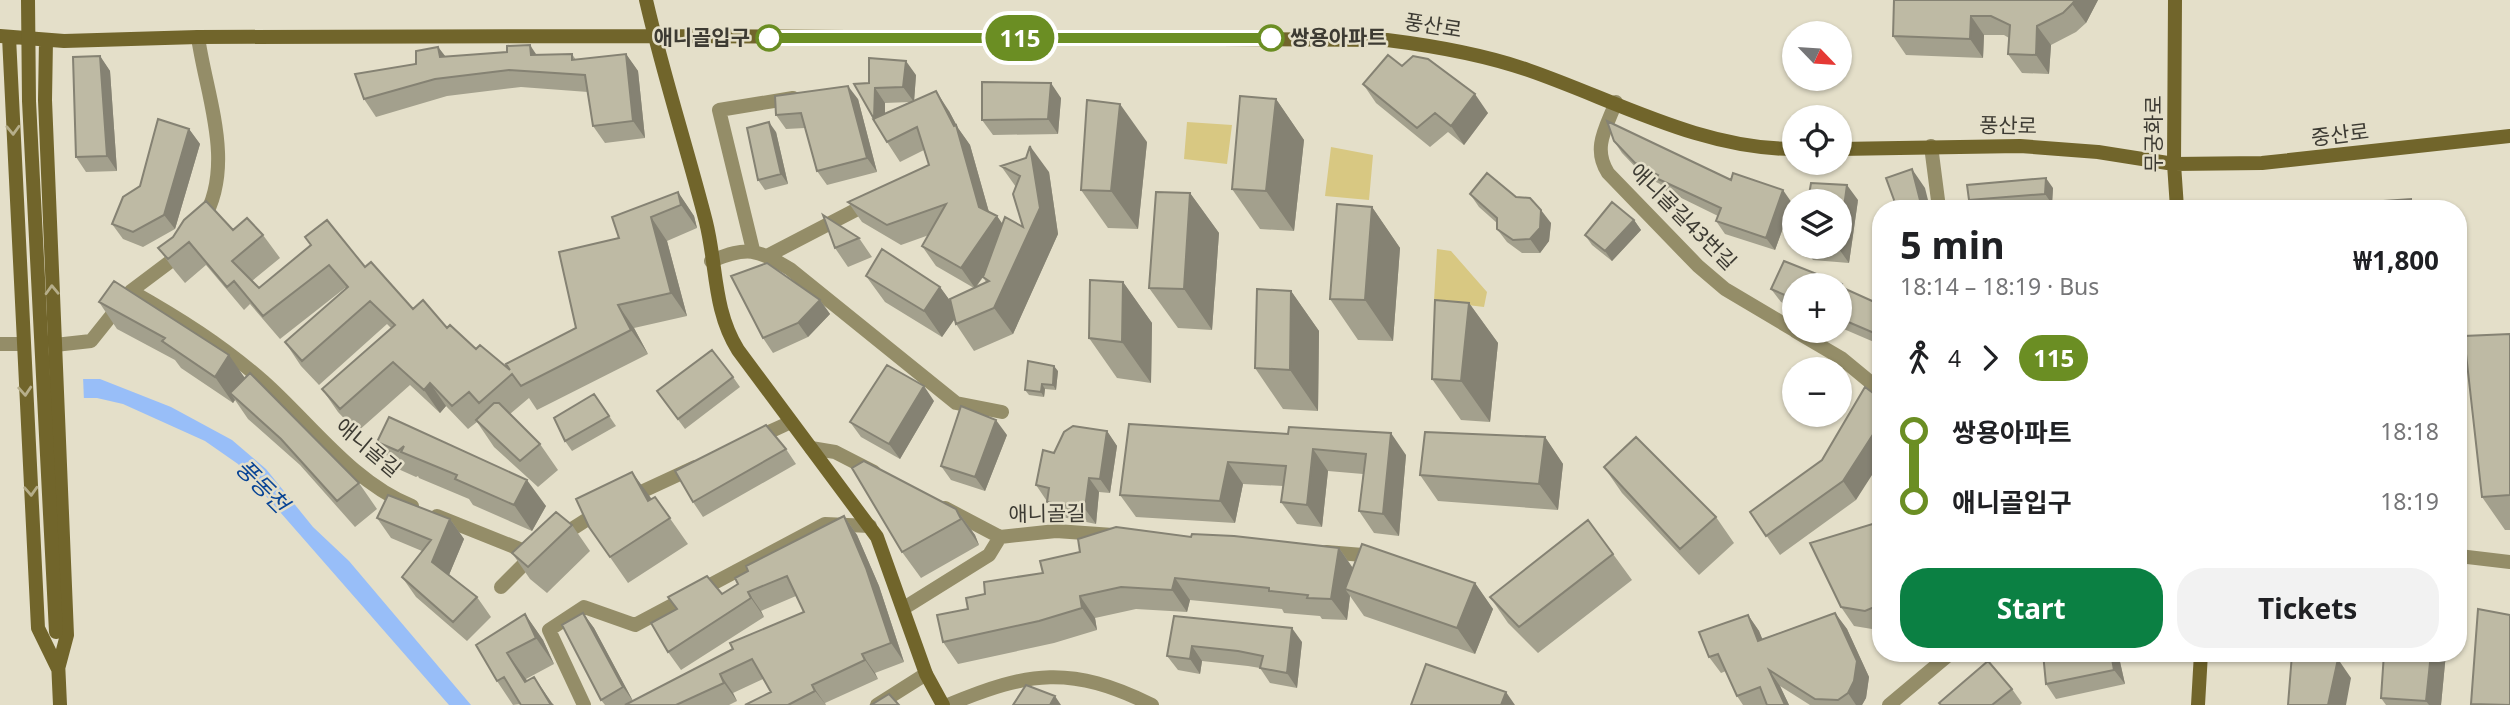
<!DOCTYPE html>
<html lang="en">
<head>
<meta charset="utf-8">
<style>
	:root { --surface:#fff; --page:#f2f2f2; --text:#202124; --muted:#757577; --accent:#0b8043 }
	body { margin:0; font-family:"Noto Sans","Noto Sans KR",sans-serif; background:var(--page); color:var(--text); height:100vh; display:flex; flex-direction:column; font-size:26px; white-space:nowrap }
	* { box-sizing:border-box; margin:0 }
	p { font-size:23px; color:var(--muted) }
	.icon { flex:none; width:38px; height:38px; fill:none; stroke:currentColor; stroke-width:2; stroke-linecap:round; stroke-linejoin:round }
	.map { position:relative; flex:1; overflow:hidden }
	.sheet { position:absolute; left:1872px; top:200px; width:595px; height:462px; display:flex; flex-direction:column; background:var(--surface); border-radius:28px; box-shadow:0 2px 5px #0004 }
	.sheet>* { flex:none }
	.badge { padding:0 14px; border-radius:23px; font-size:24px; line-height:46px }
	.needle { width:46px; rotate:115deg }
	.controls { position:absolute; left:1782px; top:21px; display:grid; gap:14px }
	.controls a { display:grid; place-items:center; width:70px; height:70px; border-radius:50%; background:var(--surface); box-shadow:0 2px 5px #0004; font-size:35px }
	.map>.badge { position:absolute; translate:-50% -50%; box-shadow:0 0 0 4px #fff }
	.legs { display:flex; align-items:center; gap:10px; height:77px; padding:0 28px; font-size:23px }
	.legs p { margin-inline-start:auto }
	.head { display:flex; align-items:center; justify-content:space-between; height:119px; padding:0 28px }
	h1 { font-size:38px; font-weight:700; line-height:52px }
	.action { display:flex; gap:14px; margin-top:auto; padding:14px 28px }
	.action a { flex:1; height:80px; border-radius:28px; background:var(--accent); color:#fff; font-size:28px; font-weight:700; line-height:80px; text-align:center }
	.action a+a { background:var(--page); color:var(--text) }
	ul { padding:0 28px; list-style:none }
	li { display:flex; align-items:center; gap:24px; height:70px; font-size:26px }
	li i { display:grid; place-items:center; width:10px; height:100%; margin:0 9px; background:currentColor }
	li i::after { content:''; width:18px; height:18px; margin:-9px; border:5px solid; border-radius:50%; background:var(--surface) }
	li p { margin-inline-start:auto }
	li:first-child i { background:linear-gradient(#0000 50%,currentColor 0) }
	li:last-child i { background:linear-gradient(currentColor 50%,#0000 0) }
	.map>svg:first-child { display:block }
	.green { fill:#d8c882 }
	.water { fill:#98bef8 }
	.pier { fill:#e4dfc9 }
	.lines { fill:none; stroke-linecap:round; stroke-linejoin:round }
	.street { stroke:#948d68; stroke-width:14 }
	.secondary { stroke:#71652b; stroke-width:14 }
	.secondary-bridge { stroke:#71652b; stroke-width:14 }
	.wall { fill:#a3a08d; fill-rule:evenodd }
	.shaded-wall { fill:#858273 }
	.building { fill:#bebaa4; stroke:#858273; stroke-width:2 }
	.oneway { stroke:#b6ae8a }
	.line-1-casing { stroke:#fff; stroke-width:16 }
	.line-1 { stroke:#6b8e23; stroke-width:10 }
	.stop-1-dot { fill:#fff; stroke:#6b8e23; stroke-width:3.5 }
	.labels { text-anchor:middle; stroke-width:5; stroke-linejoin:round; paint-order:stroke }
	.street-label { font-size:21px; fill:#3d3b33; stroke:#e4dfc9 }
	.stop-label { font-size:21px; font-weight:bold; fill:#3d3b33; stroke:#e4dfc9; text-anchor:end }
	.water-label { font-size:23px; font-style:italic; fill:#084495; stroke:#e4dfc9 }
</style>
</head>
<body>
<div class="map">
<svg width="2510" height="705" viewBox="0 0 2510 705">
	<rect width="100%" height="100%" fill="#e4dfc9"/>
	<!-- green -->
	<path class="green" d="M1187,122L1232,125L1227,164L1184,159Z
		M1331,147L1373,155L1369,200L1325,196Z
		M1437,249L1451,251L1487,292L1484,307L1434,301Z"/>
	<!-- water -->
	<path class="water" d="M0,379H100L171,407L232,440L266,469L313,527L349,561L471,705H449L238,464L205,441L123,404L97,398H30Z"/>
	<!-- pier -->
	<path class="pier" d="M0,376H83L84,402H0Z"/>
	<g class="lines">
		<!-- street -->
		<path class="street" d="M198,37C206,95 236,164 203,220
			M1616,102C1606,128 1592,148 1608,173L1698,266L1725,289L1794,330
			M1931,146L1939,208
			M753,250L719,110L793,98
			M767,256L869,203
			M711,261C748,246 756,249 790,269L956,403L1002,412
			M131,291C179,318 222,345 264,382C310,423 353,483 412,506
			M1795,331L1841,358L1881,391
			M0,344H22
			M55,345L91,341L131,291L183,252
			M754,439L791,422
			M811,448L835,452L874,472
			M628,498L695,467
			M945,508L1000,537L1056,531L1113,535
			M437,516L532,554
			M558,538L600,511
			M1326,552L1375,556
			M2459,556L2510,562
			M501,587L533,555
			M904,608L989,555L1000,537
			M584,705L549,630L584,607L635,625L825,524L870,526
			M877,705L926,674
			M948,705C1030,671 1070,665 1152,705
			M1889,705L1951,653"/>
		<!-- secondary -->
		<path class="secondary" d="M646,0C663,74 687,148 706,222C717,266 713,310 738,350L877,537L926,674L943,705
			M2175,0L2174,164L2177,208
			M0,36L64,41L198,37L657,36L1387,40C1435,46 1482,54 1528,70C1615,100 1700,149 1794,149
			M9,37L38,628L58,669
			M46,40L45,100L67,635L58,669
			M1839,149L2020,146L2098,152L2174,164L2262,163L2510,136
			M58,661L60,705
			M2198,705L2201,653"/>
		<!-- secondary-bridge -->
		<path class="secondary-bridge" d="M28,0L29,101L56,632"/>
	</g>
	<!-- wall -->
	<path class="wall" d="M1884,0H2098L2086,23L2076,32L2051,45L2049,74L2022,73L2008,54L2009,38L2004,35H1984L1983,58L1906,55L1893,36L1894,0Z
		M438,47L446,57L572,54L576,60L626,54L638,71L645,138L605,143L593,126L588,92L521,87L447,96L376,117L364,99Z
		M100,56L110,71L117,171L86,172L76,157Z
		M1402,66L1488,113L1464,145L1448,132L1430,147L1376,103L1363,84Z
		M916,75L914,101L949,111L958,128L970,145L989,212L997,216L1002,224L1023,227L1016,187L1001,166L1049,172L1058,234L1013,334L974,351L956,324L955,318L942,337L885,302L866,276L940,287L950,301L974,288L936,266L922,246L929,235L901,245L862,222L848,202L929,165L924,150L900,162L887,142L869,83ZM910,102L885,113V103ZM984,276L983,277L986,282L976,287Z
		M1061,98L1058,134L993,135L982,120Z
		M858,99L877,172L827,185L817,171L805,128L786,129L776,115Z
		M1276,99L1304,140L1294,231L1260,229L1232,189Z
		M189,129L200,144L175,229L143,247L123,239L112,224L140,186Z
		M776,132L788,184L765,190L758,180Z
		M1614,141L1731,180L1792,203L1775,250L1725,234L1716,221L1718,216L1665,190L1660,184L1644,176L1622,153Z
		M1147,142L1138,229L1108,228L1081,190Z
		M2053,188L2052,204L2013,207L2014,208H1975L1969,200Z
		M678,192L694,216L697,228L667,241L687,316L634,328L648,354L537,410L529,398L510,414L540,444L558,470L538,487L494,447L477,422L468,429L446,406L440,413L410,385L357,432L338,412L322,389L391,328L387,324L319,385L301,366L285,342L346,289L345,288L280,339L250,304L244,310L206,265L185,283L175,271L158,248L233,230L263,235L280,258L252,281L259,288L311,246L305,237L365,267L413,309L447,328L476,349L510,370L576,328L619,238Z
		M1190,193L1219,233L1212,330L1178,328L1149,288Z
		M1470,194L1516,197L1551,223L1549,241L1540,253H1522L1507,242L1497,229V223L1479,207Z
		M1858,200L1849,263L1813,260L1803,247H1839Z
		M1372,207L1400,248L1393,341L1358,340L1330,299Z
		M1634,220L1641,230L1612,261L1592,245L1585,235Z
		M859,238L872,257L848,267L835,248Z
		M1784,261L1842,284L1846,289L1881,305V345L1839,327V285H1794V308L1781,302L1771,289Z
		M1123,282L1152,323L1151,383L1117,378L1089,338Z
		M1291,291L1319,331L1318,411L1283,409L1255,368Z
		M820,300L830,314L808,337L773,353L763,338Z
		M99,302L245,378L359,483L377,509L355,527L300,465L248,419L235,400L233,403L181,368L175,360L117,329Z
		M1469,303L1498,343L1490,422L1461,420L1432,379Z
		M2510,334V530H2505L2482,497Z
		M1058,371L1056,390L1045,389L1044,397L1029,395L1025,390Z
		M733,377L740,387L685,429L657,391Z
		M1865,387L1856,500L1780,555L1750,512L1822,460Z
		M594,394L616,426L572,451L565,441Z
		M934,401L900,459L861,437L850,422Z
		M389,417L546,506L532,531L473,505L469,499L419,478L418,476L416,477L396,468L377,442Z
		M1107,431L1117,446L1110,493L1099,492L1096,524L1057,516L1036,485L1054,453Z
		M1288,434L1406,455L1399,536L1374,533L1359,511L1363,474L1328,471L1322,527L1297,524L1281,502L1283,486L1243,484L1235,523L1136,517L1120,495Z
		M1007,435L985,491L951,480L941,466Z
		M1545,437L1563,464L1558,510L1438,501L1420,475Z
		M786,449L796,464L703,517L693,502Z
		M1604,467L1716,517L1734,543L1699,575L1622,493Z
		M655,497L688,544L628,583L589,527Z
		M956,509L975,535L979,545L921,578L902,552Z
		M844,516L857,535L879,586L904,662L875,673L878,679L825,703L826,705H745L771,692L763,679L733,693L737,701L729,705H605L601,700L583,613L594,628L633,701L804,612L796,596L761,611L764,617L681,670L668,652L722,594Z
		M377,518L450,519L464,539L449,575L477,597L491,617L467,641L416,597L402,577L422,551L391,538Z
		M1879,522L1881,524V629L1878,630L1854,626L1841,607Z
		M572,525L590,551L547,593L530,579L512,553Z
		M1191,537L1339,548L1353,568L1475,583L1493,609L1475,654L1364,616L1350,596L1347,620L1322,619L1320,616L1284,613L1282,609L1190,600L1187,612L1136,609L1095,618L1097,630L1054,643L958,664L943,642L968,609L985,594L1043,573Z
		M1613,554L1632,580L1538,653L1508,623L1490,597Z
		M1835,613L1847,629L1869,677L1866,698L1862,705H1810L1780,686L1789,705H1743L1737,696L1726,671L1721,673L1709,657L1748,615L1759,631L1762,639Z
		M525,614L543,640L554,664L526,679L527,681L521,704L513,705L497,681L476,645Z
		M1174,616L1302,642L1297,688L1270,683L1260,668L1248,666L1202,661L1200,674L1178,670L1167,656Z
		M2043,653H2118L2125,684L2056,699L2046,684Z
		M2446,653L2441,705H2386L2381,698Z
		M2012,689L2022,703L2020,705H1941Z"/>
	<!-- shaded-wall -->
	<path class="shaded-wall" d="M2075,0H2098L2086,23L2072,4Z
		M1971,16L1984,35L1983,58L1970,39Z
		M2037,26L2051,45L2049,74L2036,55Z
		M530,45L542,63L531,55Z
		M438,47L451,64L440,57Z
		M626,54L638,71L645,138L633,121Z
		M100,56L110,71L117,171L107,156Z
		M906,61L916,75L914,102L903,87Z
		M1051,83L1061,98L1058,134L1048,119Z
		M848,86L858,99L877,172L867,158Z
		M875,88L885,103V134L874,119Z
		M936,91L949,111L958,128L970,145L992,223L997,216L1011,236L975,288L961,268L954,126Z
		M1475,94L1488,113L1464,145L1451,126Z
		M1276,99L1304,140L1294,231L1266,191Z
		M1120,104L1147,142L1138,229L1111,191Z
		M769,122L776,132L788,184L781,174Z
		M189,129L200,144L175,229L164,215Z
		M1030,146L1049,172L1058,234L1013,334L994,308L1040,208Z
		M1912,169L1925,188L1930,208H1922Z
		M2046,178L2053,188L2052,204L2045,194Z
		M1847,185L1858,200L1849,263L1839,249Z
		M1783,190L1792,203L1775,250L1766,238Z
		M678,192L694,216L697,228L681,205Z
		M1190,193L1219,233L1212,330L1184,289Z
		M2411,199L2417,208H2411Z
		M1372,207L1400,248L1393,341L1365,300Z
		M1541,210L1551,223L1549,241L1540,253L1530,239Z
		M651,217L667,241L687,316L671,293Z
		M1634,220L1641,230L1612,261L1605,251Z
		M1123,282L1152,323L1151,383L1122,342Z
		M940,287L959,313L942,337L924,311Z
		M1291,291L1319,331L1318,411L1290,370Z
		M820,300L830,314L808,337L798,323Z
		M1469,303L1498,343L1490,422L1461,381Z
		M618,305L634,328L648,354L631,330Z
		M229,355L247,381L230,393L235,400L233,403L215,377Z
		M1054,366L1058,371L1056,390L1053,385Z
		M430,383L446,406L440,413L424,390Z
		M1042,384L1045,389L1044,397L1041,392Z
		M924,386L934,401L900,459L889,444Z
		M996,420L1007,435L985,491L975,477Z
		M1881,422V461L1856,500L1843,481Z
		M1107,431L1117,446L1110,493L1100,479Z
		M1391,433L1406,455L1399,536L1383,514Z
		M1545,437L1563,464L1558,510L1539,484Z
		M1313,449L1328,471L1322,527L1307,505Z
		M1228,462L1243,484L1235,523L1220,501Z
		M632,472L651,498L663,522L648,501Z
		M1089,478L1099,492L1096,524L1085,509Z
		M527,480L546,506L532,531L514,505Z
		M956,509L975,535L979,545L961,519Z
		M844,516L857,535L879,586L904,662L891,643Z
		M450,519L464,539L446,582L432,562Z
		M1339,548L1354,570L1345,589L1350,596L1347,620L1331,599Z
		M1175,578L1190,600L1187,612L1172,590Z
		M1475,583L1493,609L1475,654L1457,628Z
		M748,592L761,611L764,617L751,598Z
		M1080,596L1095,618L1097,630L1082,608Z
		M583,613L594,628L633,701L623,687Z
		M1835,613L1847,629L1869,677L1866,698L1862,705H1856L1848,693Z
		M525,614L543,640L554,664L536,638Z
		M1748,615L1759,631L1770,657L1758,641Z
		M1292,628L1302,642L1297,688L1287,673Z
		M1192,646L1202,661L1200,674L1190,659Z
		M507,653L526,679L541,705L525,682Z
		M2111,653H2118L2125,684L2114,670Z
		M2431,653H2446L2441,705H2429L2426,701Z
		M862,654L875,673L878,679L865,660Z
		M2338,659L2351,678L2346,705H2328Z
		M1769,670L1780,686L1789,705H1785Z
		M720,674L733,693L737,701L724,683Z
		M534,677L552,703L554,705H551Z
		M812,685L826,705L815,691Z
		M1506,692L1515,705H1501Z
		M1055,696L1061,705H1050Z"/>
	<!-- building -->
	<path class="building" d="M1894,0H2075L2072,4L2063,13L2037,26L2036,55L2008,54L2010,25L1991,16H1971L1970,39L1893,36Z
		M530,45L531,55L572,54V60L626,54L633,121L593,126L585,75L509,70L435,79L364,99L355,74L416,64V51L438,47L440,57L507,52V46Z
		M1388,55L1402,66L1413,56L1428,59L1475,94L1451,126L1435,113L1417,128L1363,84Z
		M100,56L107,156L76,157L73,57Z
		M869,58L906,61L903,87L875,88L874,119L854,84L869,83Z
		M982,82L1051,83L1048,119L982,120Z
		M848,86L867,158L817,171L801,113L776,115L775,96Z
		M936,91L954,126L956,125L979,207L997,216L961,268L922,246L946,204L887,225L848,202L929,165L917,127L887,142L873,119Z
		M1240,96L1276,99L1266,191L1232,189Z
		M1087,100L1120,104L1111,191L1081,190Z
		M158,119L189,129L164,215L133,232L112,224L123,197L140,186Z
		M1607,121L1731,180L1733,173L1783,190L1766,238L1716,221L1721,208L1656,178L1658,175L1635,163L1614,141Z
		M769,122L781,174L758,180L747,128Z
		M1030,146L1040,208L994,308L956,324L950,299L989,281L983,277L1005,217L1023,227L1013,194L1020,176L1001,166L1026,158Z
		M1912,169L1922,208H1897L1886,178Z
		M1487,173L1516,197L1530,198L1541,210L1540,228L1530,239L1513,240L1497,229V218L1470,194Z
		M2046,178L2045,194L1969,200L1967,185Z
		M1811,183L1847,185L1839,244V201H1808Z
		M678,192L681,205L651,217L671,293L618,305L631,330L521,386L512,374L479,403L469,392L452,406L430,383L424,390L393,362L340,409L322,389L395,325L370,301L302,361L285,342L348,287L329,265L263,316L234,281L227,287L189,242L168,259L158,248L173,237L184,220L206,201L233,230L247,218L263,235L232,261L259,288L311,245L305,237L327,220L365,267L371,262L413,309L423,300L447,328L450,325L476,349L480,345L510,370L506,364L576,328L559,252L619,238L612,217Z
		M1156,192L1190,193L1184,289L1149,288Z
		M2411,199V208H2282Z
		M1612,202L1634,220L1605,251L1585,235Z
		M1337,204L1372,207L1365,300L1330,299Z
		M2011,204V208H1997Z
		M823,215L859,238L835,248Z
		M1820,247H1839V249Z
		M882,249L940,287L924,311L866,276Z
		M1784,261L1842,284L1841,287L1881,305V336L1839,318V285H1794V299L1771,289Z
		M767,263L820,300L798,323L763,338L731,276Z
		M1090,280L1123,282L1122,342L1089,338Z
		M114,281L229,355L215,377L162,341L165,338L99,302Z
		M1257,289L1291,291L1290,370L1255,368Z
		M1435,300L1469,303L1461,381L1432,379Z
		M2510,334V495L2482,497L2464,336Z
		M712,350L733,377L678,419L657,391Z
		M1028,361L1054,366L1053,385L1042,384L1041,392L1025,390Z
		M887,365L924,386L889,444L850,422Z
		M250,373L359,483L337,501L281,439L230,393Z
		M1865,387L1881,399V422L1843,481L1766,536L1750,512L1822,460Z
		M594,394L609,416L565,441L554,418Z
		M494,403H499L540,444L520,461L476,420Z
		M961,406L996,420L975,477L941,466Z
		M389,417L527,480L514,505L455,479L457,475L401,452L404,446L398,451L377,442Z
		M1129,424L1288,434L1289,427L1391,433L1383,514L1359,511L1366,454L1313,449L1307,505L1281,502L1286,466L1228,462L1220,501L1120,495Z
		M766,425L786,449L693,502L675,471Z
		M1073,426L1107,431L1100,479L1089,478L1085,509L1047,502L1049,488L1036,485L1043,450L1054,453L1064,432Z
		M1425,432L1545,437L1539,484L1420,475Z
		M1636,437L1716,517L1680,549L1604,467Z
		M864,461L956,509L961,519L902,552L852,468Z
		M632,472L648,501L655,497L670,518L610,557L589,527L576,499Z
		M388,495L450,519L432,562L477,597L453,622L402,577L431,540L377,518Z
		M556,512L572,525L528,567L512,553Z
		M844,516L866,568L891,643L862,654L865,660L812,685L815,691L788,705H745L771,692L752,659L720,674L724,683L676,705H625L733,649L730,643L804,612L787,576L748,592L751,598L668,652L651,623L677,609L668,597L707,576L722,594L738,584L735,578L748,571L746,566Z
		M1588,520L1613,554L1519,627L1490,597Z
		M1879,522L1881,531V599L1879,605L1865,611L1841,607L1810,543Z
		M1116,527L1191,537L1192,534L1234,536L1339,548L1331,599L1307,598L1308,595L1269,591V588L1175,578L1172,590L1121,587L1080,596L1082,608L1039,621L943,642L937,615L968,609L966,598L985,594L984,582L1043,573L1040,561L1080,552L1078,539Z
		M1362,544L1475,583L1457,628L1345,589Z
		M2478,609L2510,615V705L2471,704Z
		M583,613L623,687L601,700L562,625Z
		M1835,613L1857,661L1854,681L1848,693L1838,700L1815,699L1769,670L1785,705H1767L1760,687L1737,696L1718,654L1709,657L1699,632L1748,615L1758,641Z
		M525,614L536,638L507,653L525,682L534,677L551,705H521L504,677L497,681L476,645Z
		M1174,616L1292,628L1287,673L1260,668L1263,656L1238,651L1192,646L1190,659L1167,656Z
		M2043,653H2111L2114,670L2046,684Z
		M2384,653H2431L2426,701L2381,698Z
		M2292,654L2338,659L2328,705H2288Z
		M1988,661L2012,689L1992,705H1941L1939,703Z
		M1426,664L1506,692L1501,705H1411Z
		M1026,685L1055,696L1050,705H1013Z
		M889,694L899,705H871Z"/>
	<!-- one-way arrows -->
	<defs><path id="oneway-chevron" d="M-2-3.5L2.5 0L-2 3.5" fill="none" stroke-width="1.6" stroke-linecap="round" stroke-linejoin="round" transform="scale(1.75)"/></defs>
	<g class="oneway">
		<use href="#oneway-chevron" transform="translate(13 130) rotate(88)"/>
		<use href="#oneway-chevron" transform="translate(52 290) rotate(-92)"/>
		<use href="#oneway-chevron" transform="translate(25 391) rotate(86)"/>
		<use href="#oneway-chevron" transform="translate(31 491) rotate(87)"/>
	</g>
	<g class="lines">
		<!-- line-1 casing -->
		<g class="line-1-casing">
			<path id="line-1" d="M769,38H1271"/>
		</g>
		<!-- line-1 -->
		<use href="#line-1" class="line-1"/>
	</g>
	<!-- markers -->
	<g class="stop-1-dot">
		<circle cx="769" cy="38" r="12"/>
		<circle cx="1271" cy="38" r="12"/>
	</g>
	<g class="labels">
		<!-- street labels -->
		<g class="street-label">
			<text transform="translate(1433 26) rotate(9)" y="7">풍산로</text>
			<text transform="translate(2008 126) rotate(1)" y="7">풍산로</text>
			<text transform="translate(2154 134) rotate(-90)" y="7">무궁화로</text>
			<text transform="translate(2340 135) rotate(-7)" y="7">중산로</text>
			<text transform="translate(1683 217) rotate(45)" y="7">애니골길43번길</text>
			<text transform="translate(368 448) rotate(40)" y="7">애니골길</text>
			<text transform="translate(1047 514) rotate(-1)" y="7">애니골길</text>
		</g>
		<!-- stop labels -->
		<g class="stop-label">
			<text x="750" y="45">애니골입구</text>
			<text x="1290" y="45" text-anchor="start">쌍용아파트</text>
		</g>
		<!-- water labels -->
		<g class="water-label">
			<text transform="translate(262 486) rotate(45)" y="8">풍동천</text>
		</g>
	</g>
</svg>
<div class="controls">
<a><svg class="needle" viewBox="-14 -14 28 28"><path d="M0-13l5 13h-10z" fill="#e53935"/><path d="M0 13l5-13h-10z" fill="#757577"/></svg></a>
<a><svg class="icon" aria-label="locate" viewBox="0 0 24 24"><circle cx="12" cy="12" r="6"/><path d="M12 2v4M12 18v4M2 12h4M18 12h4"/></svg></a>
<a><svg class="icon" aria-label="layers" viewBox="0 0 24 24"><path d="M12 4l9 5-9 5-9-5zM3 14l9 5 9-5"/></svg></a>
<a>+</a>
<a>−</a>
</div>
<b class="badge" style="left:1020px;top:38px;background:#6b8e23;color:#fff">115</b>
<section class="sheet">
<div class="head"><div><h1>5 min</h1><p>18:14 – 18:19 · Bus</p></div><b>₩1,800</b></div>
<div class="legs"><svg class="icon" aria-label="walk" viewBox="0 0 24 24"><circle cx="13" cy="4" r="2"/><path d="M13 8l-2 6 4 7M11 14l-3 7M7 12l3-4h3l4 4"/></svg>4<svg class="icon" aria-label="forward" viewBox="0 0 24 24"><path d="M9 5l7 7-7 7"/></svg><b class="badge" style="background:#6b8e23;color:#fff">115</b></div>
<ul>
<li><i style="color:#6b8e23"></i><b>쌍용아파트</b><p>18:18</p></li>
<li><i style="color:#6b8e23"></i><b>애니골입구</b><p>18:19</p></li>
</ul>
<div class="action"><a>Start</a><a>Tickets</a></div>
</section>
</div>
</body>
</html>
